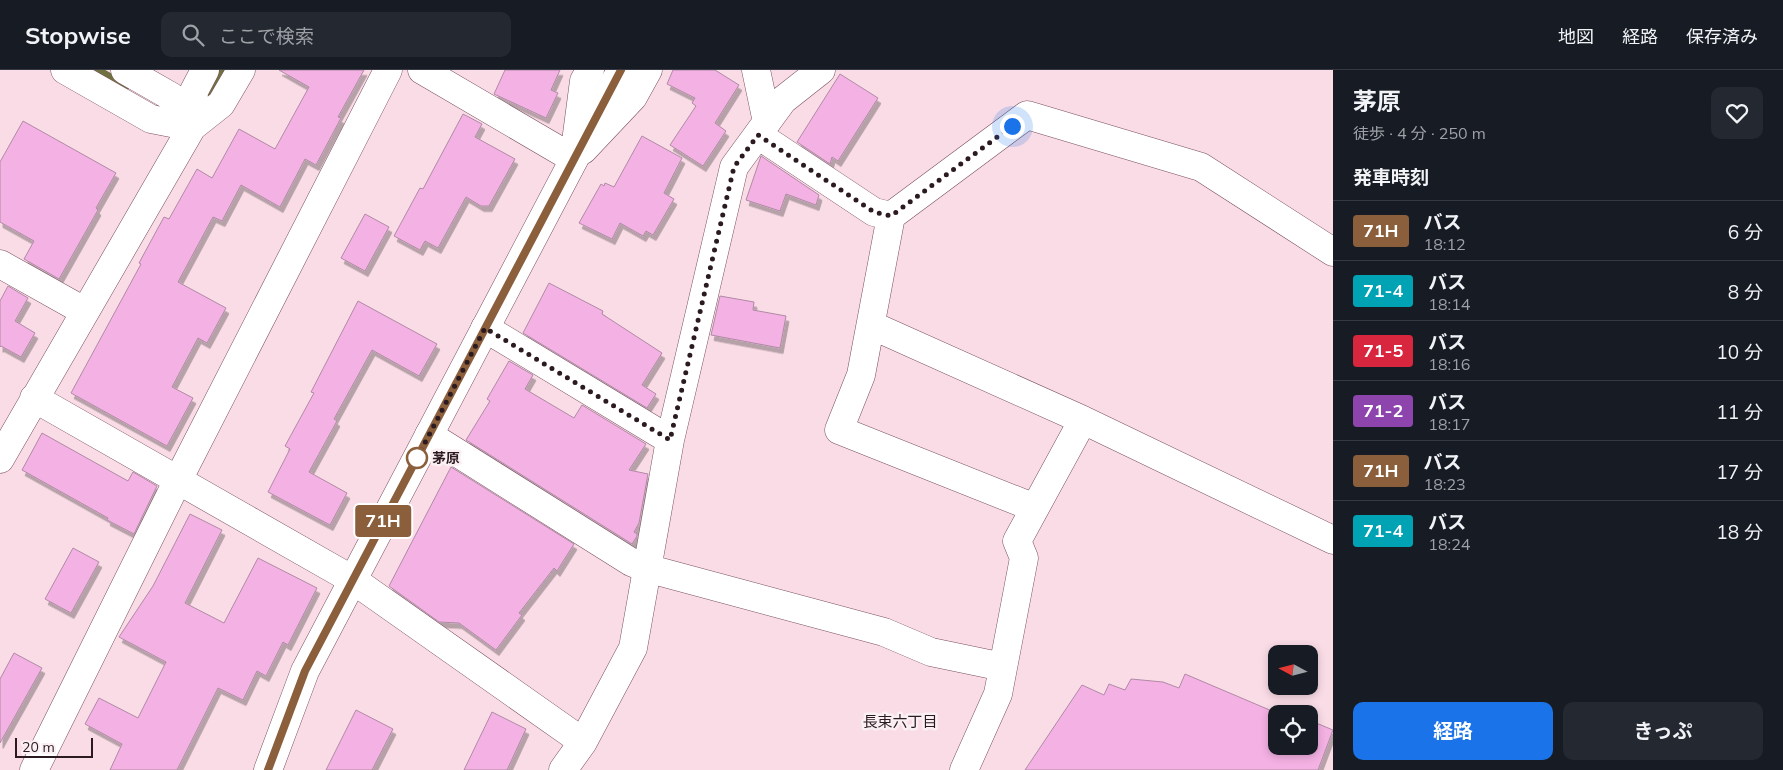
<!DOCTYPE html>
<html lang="ja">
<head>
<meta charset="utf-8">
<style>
	:root { --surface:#171b24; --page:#242831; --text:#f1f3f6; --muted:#9ea1a6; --line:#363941; --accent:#1a73e8 }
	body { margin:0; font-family:Mulish,"Noto Sans JP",sans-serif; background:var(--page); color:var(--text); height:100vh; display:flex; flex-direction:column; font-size:19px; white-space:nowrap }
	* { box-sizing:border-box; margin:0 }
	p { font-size:16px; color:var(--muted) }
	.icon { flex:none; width:28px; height:28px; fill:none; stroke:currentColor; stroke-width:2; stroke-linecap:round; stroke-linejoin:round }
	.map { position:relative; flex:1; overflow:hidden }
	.drawer { display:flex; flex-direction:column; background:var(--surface); width:450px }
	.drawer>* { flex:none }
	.badge { padding:0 10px; border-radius:4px; font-size:18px; line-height:32px }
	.needle { width:32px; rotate:277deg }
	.controls { position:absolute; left:1268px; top:575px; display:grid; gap:10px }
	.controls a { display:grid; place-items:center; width:50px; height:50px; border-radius:10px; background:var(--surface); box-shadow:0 2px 8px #0003; font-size:25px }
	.scale { position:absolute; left:15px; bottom:12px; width:78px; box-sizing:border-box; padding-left:5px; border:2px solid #2b1a20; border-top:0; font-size:14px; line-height:18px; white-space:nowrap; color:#2b1a20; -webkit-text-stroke:4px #faeff3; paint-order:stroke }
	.you { position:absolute; width:25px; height:25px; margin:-12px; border:4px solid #fff; border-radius:50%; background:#1a73e8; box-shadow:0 0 0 8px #1a73e833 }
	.map>.badge { position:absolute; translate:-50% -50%; box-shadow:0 0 0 2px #fff }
	h2 { padding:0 20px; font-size:19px; line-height:45px }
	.round { display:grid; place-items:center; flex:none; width:52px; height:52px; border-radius:10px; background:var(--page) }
	.overview { display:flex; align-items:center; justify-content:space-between; height:85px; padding:0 20px }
	h1 { font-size:24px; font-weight:700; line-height:38px }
	.primary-button { display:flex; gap:10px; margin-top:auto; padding:10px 20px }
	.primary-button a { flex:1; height:58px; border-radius:10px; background:var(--accent); color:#fff; font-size:20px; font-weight:700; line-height:58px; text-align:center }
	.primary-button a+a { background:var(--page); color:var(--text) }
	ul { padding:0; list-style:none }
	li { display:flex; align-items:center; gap:15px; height:60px; padding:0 20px; border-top:1px solid var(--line) }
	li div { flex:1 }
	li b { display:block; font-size:19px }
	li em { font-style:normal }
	li .badge { min-width:55px; font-weight:700; text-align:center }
	header { display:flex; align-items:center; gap:30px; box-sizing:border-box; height:70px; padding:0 25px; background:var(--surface); border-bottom:1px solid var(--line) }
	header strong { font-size:24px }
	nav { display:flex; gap:28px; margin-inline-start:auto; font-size:18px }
	.search { width:350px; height:45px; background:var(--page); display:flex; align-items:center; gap:12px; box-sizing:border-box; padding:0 18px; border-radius:10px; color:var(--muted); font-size:19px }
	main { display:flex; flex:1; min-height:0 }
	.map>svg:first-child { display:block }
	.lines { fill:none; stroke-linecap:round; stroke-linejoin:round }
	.stream { stroke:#6f723e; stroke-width:8 }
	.building { fill:#f4b1e3; stroke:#af8aa5; filter:url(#shadow) }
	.street-casing { stroke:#79505f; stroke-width:29 }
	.secondary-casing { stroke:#79505f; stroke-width:29 }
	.street { stroke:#fff; stroke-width:28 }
	.secondary { stroke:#fff; stroke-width:28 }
	.line-casing { stroke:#fff; stroke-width:11 }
	.line { stroke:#8b5e3c; stroke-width:8 }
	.walk { stroke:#2b1a20; stroke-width:5; stroke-dasharray:0 9 }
	.stop-dot { fill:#fff; stroke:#8b5e3c; stroke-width:2.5 }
	.labels { text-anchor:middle; stroke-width:5; stroke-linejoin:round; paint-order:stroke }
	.stop-label { font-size:14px; font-weight:bold; fill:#2b1a20; stroke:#faeff3; text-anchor:start }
	.neighbourhood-label { font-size:15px; fill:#2b1a20; stroke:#faeff3 }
</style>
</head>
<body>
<header>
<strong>Stopwise</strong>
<div class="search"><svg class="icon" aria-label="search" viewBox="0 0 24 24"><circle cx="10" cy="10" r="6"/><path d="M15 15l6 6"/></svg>ここで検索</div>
<nav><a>地図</a><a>経路</a><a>保存済み</a></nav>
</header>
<main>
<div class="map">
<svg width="1333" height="700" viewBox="0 0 1333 700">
	<defs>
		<filter id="shadow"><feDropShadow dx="3" dy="5.5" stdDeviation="0" flood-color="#0004"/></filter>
	</defs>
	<rect width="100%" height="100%" fill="#fadce6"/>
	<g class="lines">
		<!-- stream -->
		<path class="stream" d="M97,0L126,16
			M200,31L205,30L222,0"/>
	</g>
	<!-- building -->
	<path class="building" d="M279,0H364L338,47L341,48L316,95L305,89L280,137L241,115L222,151L213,147L178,212L226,238L207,273L198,268L172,317L193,328L167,376L71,323L141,194L139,193L164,147L169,149L197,99L212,108L239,59L275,79L309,17Z
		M505,0H560L551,20L558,23L546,48L494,24Z
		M673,0H715L739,15L715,53L726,61L703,96L670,75L696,36L692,33L695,28L667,14Z
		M840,4L878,28L838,91L832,87L830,94L797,72Z
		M463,44L482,54L475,67L515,89L489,136H481L466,127L438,178L425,171L420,180L394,166L420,118L423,119Z
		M23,51L116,103L96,138L98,140L59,209L24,189L34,171L0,152V92Z
		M642,66L682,88L664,123L674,129L653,165L646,161L643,166L620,153L612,169L579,153L601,114L604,116L605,113L614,117Z
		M761,86L819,125L816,135L786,124L780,141L746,130Z
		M365,144L389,157L365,201L341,188Z
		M549,213L603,241L602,244L662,283L642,315L656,324L647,338L523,263Z
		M8,216L28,228L15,251L35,263L21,287L1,276L0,277V231Z
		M720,226L754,232L753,240L786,246L780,278L711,265Z
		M358,231L437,274L419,306L372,280L334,349L337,351L309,402L347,423L330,455L268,422L290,379L285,376L314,323L311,322Z
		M509,291L533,305L525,319L574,348L582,335L646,374L629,400L648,404L639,453L634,462L637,464V466L632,474L466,370L490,331L487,329Z
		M42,363L128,411L133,402L157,416L134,464L107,450L108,448L22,400Z
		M451,397L574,474L557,501L554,498L519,543L522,545L496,580L459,553L439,552L389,516Z
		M190,444L222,460L185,533L224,553L258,488L317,518L288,575L283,572L266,606L257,601L243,630L218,618L177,700H110L122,674L85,654L99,628L138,648L166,592L119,567L153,516Z
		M73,478L99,492L71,543L45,529Z
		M14,583L42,598L0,673V609Z
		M1185,604L1279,644H1276V676H1309V650L1333,660L1318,700H1025L1082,615L1104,625L1109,614L1125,620L1131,609L1163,612L1179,618Z
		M356,640L393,659L372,700H326Z
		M492,642L526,659L507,700H464Z"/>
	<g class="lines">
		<!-- street casing -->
		<g class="street-casing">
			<path id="street" d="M65,0L151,49L192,57
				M125,0L172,27L192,57
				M422,0L574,89
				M756,0L767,52
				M192,57L194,21L205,0
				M758,65L874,142L891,146
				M583,80L633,27L648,0
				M574,87L584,11L590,0
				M0,194L84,241
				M871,255L1083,350L1333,470
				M485,258L670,370
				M34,328L353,510L583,672
				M429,365L631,492L646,498L884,562L931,582L1003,597
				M0,389L192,57L221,34L241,0
				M1035,438L839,360L861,305L891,146L1027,45L1201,97L1333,182
				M34,700L178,410L388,0
				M563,700L583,672L633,578L670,370L734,97L783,30L821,0
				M964,700L998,624L1024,488L1017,471L1083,350"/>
		</g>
		<!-- secondary casing -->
		<g class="secondary-casing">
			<path id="secondary" d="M268,700L305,601L621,0"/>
		</g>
		<!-- street -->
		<use href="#street" class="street"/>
		<!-- secondary -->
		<use href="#secondary" class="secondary"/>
	</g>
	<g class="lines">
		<!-- line casing -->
		<g class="line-casing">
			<path id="line" d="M268,700L305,601L621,0"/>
		</g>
		<!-- line -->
		<use href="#line" class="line"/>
		<!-- walk -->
		<path class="walk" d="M417,388L485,258L670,370L734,97L758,65L874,142L891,146L1012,56"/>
	</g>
	<!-- markers -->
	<circle class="stop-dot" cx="417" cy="388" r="10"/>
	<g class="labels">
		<!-- stop labels -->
		<g class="stop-label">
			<text x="432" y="393">茅原</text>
		</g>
		<!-- neighbourhood labels -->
		<g class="neighbourhood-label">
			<text x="900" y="657">長束六丁目</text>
		</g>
	</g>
</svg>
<div class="controls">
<a><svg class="needle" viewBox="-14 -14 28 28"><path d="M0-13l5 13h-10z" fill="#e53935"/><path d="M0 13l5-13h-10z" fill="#9ea1a6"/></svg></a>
<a><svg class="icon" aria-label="locate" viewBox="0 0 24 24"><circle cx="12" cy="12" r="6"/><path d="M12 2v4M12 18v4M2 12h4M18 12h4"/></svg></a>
</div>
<div class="scale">20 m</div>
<div class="you" style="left:1012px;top:56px"></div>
<b class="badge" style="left:383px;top:451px;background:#8b5e3c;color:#fff">71H</b>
</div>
<section class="drawer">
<div class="overview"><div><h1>茅原</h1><p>徒歩 · 4 分 · 250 m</p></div><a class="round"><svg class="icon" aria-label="heart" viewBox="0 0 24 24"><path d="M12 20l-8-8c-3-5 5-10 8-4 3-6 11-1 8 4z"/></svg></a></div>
<h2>発車時刻</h2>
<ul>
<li><span class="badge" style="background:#8b5e3c;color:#fff">71H</span><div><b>バス</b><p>18:12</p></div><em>6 分</em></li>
<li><span class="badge" style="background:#00a3b4;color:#fff">71-4</span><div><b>バス</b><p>18:14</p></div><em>8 分</em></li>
<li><span class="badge" style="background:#d7263d;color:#fff">71-5</span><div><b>バス</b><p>18:16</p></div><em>10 分</em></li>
<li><span class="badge" style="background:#8e44ad;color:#fff">71-2</span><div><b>バス</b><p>18:17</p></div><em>11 分</em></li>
<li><span class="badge" style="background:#8b5e3c;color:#fff">71H</span><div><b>バス</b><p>18:23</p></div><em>17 分</em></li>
<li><span class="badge" style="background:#00a3b4;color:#fff">71-4</span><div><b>バス</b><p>18:24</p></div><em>18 分</em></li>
</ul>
<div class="primary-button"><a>経路</a><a>きっぷ</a></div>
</section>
</main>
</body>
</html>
